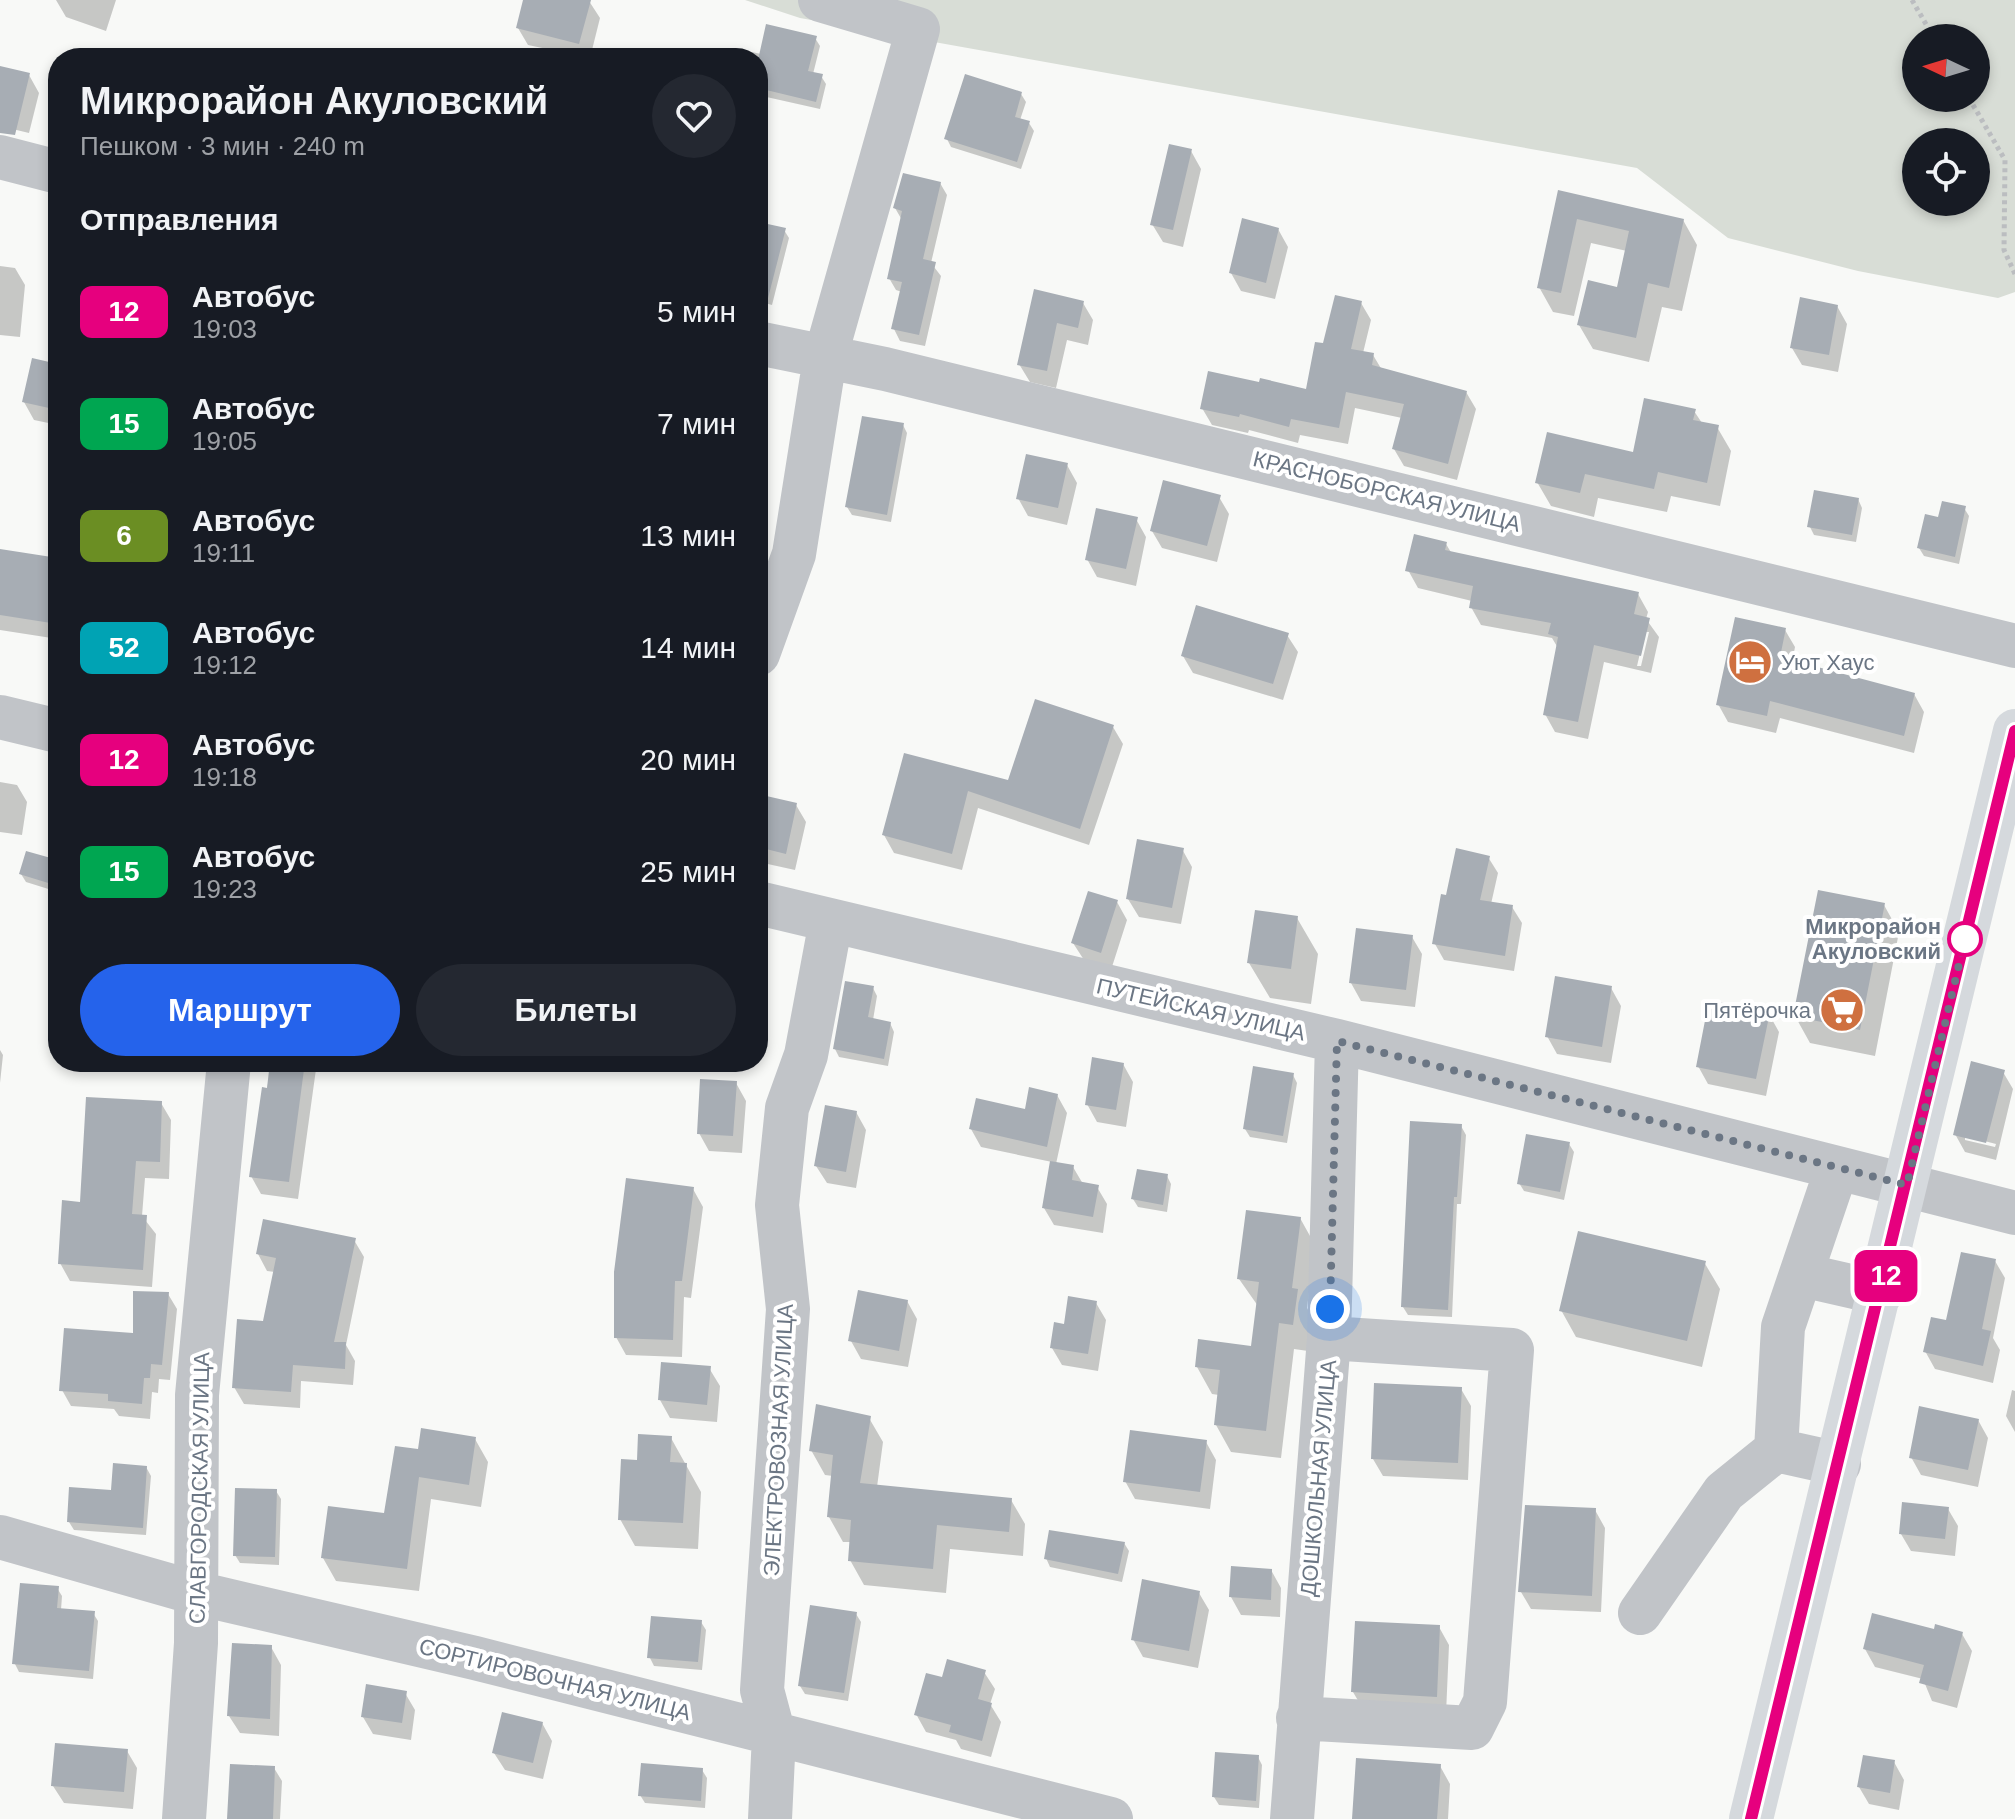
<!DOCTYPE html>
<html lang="ru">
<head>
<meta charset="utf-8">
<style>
	:root { --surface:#171b24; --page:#242831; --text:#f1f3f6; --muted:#9ea1a6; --accent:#2563eb }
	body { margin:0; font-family:Arial,sans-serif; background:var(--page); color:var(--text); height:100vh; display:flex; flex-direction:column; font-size:30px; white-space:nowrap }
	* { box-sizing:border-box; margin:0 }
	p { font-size:26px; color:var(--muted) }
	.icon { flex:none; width:44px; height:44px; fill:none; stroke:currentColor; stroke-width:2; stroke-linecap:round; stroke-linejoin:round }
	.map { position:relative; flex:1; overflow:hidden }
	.panel { position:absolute; left:48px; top:48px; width:720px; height:1024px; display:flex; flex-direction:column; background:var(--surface); border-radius:32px; box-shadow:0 4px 12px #0003 }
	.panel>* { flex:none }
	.badge { padding:0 16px; border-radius:12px; font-size:28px; line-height:52px }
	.needle { width:52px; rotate:274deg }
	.fabs { position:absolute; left:1902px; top:24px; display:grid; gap:16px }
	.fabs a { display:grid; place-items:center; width:88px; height:88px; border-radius:50%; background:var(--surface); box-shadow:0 4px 12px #0003; font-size:40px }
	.you { position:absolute; width:40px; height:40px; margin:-20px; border:6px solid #fff; border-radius:50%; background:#1a73e8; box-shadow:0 0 0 12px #1a73e833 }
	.map>.badge { position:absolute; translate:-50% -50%; box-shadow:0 0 0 4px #fff }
	h2 { padding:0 32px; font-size:30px; line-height:72px }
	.round { display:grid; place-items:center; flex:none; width:84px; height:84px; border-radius:42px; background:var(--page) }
	.head { display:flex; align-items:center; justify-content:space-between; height:136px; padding:0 32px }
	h1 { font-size:38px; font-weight:700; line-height:60px }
	.button { display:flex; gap:16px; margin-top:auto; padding:16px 32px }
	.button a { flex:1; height:92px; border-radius:48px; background:var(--accent); color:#fff; font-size:32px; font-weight:700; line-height:92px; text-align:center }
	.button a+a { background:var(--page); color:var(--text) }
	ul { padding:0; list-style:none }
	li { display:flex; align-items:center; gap:24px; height:112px; padding:0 32px }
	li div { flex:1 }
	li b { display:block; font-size:30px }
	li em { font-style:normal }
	li .badge { min-width:88px; font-weight:700; text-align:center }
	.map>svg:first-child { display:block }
	.green { fill:#d8ddd6; fill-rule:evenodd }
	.shadow { fill:#0003; fill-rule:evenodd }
	.building { fill:#a7adb4 }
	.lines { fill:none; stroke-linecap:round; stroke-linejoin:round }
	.path { stroke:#bbbdc0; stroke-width:5; stroke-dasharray:4 4; stroke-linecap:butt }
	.minor { stroke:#c1c4c8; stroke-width:44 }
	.major { stroke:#d5d9dd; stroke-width:44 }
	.line-casing { stroke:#fff; stroke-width:18 }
	.line { stroke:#e6007e; stroke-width:12 }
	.walk { stroke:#6b7684; stroke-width:8; stroke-dasharray:0 14.4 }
	.stop-dot { fill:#fff; stroke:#e6007e; stroke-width:4 }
	.labels { text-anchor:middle; stroke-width:8; stroke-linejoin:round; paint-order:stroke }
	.street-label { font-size:22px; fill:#6b7684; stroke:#fff }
	.poi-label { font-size:22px; fill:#6b7684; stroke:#fff; text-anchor:start }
	.stop-label { font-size:22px; font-weight:bold; fill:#6b7684; stroke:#fff; text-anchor:end }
</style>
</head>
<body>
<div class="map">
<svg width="2015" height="1819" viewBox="0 0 2015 1819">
	<rect width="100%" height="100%" fill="#f8f9f7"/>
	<!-- green -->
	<path class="green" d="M745,0H2015V292L1998,298L1858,271L1728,238L1637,168L800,18ZM1916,38H1976V98H1916ZM1916,142H1976V202H1916Z"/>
	<!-- shadow -->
	<path class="shadow" d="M56,0H116L106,31L66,17Z
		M525,0L589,1L600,18L590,58L528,45L518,28Z
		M815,38L820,46L813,74L821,76L826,84L820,109L758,95V58H745L747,51L761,54Z
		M0,68L29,75L39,93L29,133L0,126Z
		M1021,94L1026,102L1020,120L1029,123L1034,131L1021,169L951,147L947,139Z
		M1191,151L1201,169L1183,247L1163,242L1152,224Z
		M940,183L947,195L931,263L941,276L925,346L900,341L894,329L902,292L896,290L889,278L902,220L895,208Z
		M1560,193L1683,220L1697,245L1682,311L1662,307L1649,362L1593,349L1579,325L1619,289L1627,251L1591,243L1574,316L1553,312L1539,287Z
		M758,224L784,230L789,238L772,305L758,301Z
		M1278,229L1288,247L1275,299L1241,291L1231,273Z
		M0,266L15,268L25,285L20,337L0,335Z
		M1036,292L1083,303L1093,320L1088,345L1067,340L1056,388L1030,382L1019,364Z
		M1361,303L1371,320L1363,353L1373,355L1382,370L1466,392L1476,409L1457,480L1404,466L1394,449L1402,418L1355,408L1348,444L1300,435L1298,443L1249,430L1248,433L1212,425L1202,408L1308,392L1325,346Z
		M1837,306L1847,324L1838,372L1802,365L1792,348Z
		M58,366V425L34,420L24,402Z
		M1694,411L1702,423L1717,427L1731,451L1720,506L1671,496L1667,512L1598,498L1594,517L1551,506L1537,482L1634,455Z
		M903,425L907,433L891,522L852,515L847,507Z
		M1067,465L1077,483L1067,525L1028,516L1018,498Z
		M1219,497L1229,514L1217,562L1162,548L1152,531Z
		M1858,499L1862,508L1856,542L1814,535L1810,527Z
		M1964,508L1969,516L1959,564L1924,556L1919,548L1940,519Z
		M1136,519L1146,537L1136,586L1097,577L1087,559Z
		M1446,544L1452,554L1638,594L1648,612L1646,619L1659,637L1651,673L1604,662L1588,739L1555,732L1545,714L1558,648L1552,638L1481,625L1471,607L1472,601L1418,588L1408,570ZM1645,632H1649L1641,666H1637Z
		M0,551L58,560V639L0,630Z
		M1785,630L1795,647L1792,663L1914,694L1924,712L1914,753L1780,718L1776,733L1728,722L1718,704Z
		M1287,635L1298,652L1283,700L1193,673L1183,656Z
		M1113,727L1123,744L1089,845L978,808L962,870L894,853L884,835L905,755L1009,783Z
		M0,782L17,785L27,802L22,835L0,832Z
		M758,796L796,805L806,822L795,870L758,862Z
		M1182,849L1192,867L1181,924L1139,917L1128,899Z
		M1488,857L1498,873L1491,904L1512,907L1522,923L1514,971L1444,960L1435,944L1448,897Z
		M58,862V908V892L26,882L21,874Z
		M1117,902L1127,920L1111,970L1084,960L1073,943Z
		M1884,905L1899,932L1875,1056L1810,1043L1795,1016Z
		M1297,918L1318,954L1311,1004L1270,998L1249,963Z
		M1412,937L1422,954L1415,1007L1361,1001L1351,983Z
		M873,988L877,996L873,1020L890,1023L894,1032L888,1066L839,1057L835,1049Z
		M1611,988L1621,1006L1611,1063L1557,1054L1547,1036Z
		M1769,1014L1779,1032L1766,1096L1708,1084L1698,1066Z
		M0,1050L3,1055L0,1083Z
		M272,1062H317L298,1199L261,1194L251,1176Z
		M1123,1064L1133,1082L1126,1127L1097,1122L1087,1104Z
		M2003,1072L2013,1089L1996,1160L1965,1152L1955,1134ZM1965,1136L1996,1144L1995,1147L1965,1140Z
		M1293,1075L1297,1083L1287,1143L1250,1137L1245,1129Z
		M736,1083L746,1101L742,1153L709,1151L699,1133Z
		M1057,1095L1067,1113L1056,1164L1073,1167L1083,1184L1097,1187L1107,1204L1103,1233L1054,1225L1044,1208L1052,1162L981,1147L971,1129L1026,1111Z
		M161,1103L171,1120L169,1179L145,1178L142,1216L156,1234L152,1287L70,1281L60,1263L82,1204Z
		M856,1112L866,1130L856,1188L827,1183L816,1166Z
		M1461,1126L1466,1135L1461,1204H1457L1452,1317L1408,1315L1403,1307Z
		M1569,1144L1574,1152L1564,1200L1524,1191L1519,1183Z
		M1167,1176L1171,1184L1167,1212L1138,1207L1133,1199Z
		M693,1189L703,1207L691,1298L684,1297L682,1357L626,1355L616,1337Z
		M1300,1218L1315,1245L1307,1308L1312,1317L1308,1351L1294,1349L1281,1458L1231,1452L1216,1425L1219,1395L1212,1394L1197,1367L1253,1348L1258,1306L1239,1279Z
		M354,1240L364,1257L346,1345L355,1361L353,1385L301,1381L300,1408L244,1404L234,1387L264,1323L275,1272L267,1271L258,1254Z
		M1995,1261L2005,1278L1993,1338L2000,1350L1993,1383L1935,1369L1925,1351Z
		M1704,1262L1720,1289L1702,1367L1576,1337L1561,1310Z
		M168,1294L177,1309L170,1380L159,1379L158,1393L152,1392L150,1419L119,1416L114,1409L71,1406L62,1390L135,1335Z
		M907,1301L917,1319L908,1367L861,1359L851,1341Z
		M1096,1303L1106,1320L1098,1371L1062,1365L1052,1348L1065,1326Z
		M709,1368L720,1386L717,1422L670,1418L660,1400Z
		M1461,1389L1471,1406L1468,1480L1383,1476L1373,1459Z
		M2012,1390L2015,1391V1432L2006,1416Z
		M869,1418L883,1442L877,1487L1011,1500L1025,1524L1023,1556L950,1549L946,1593L864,1585L850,1560L851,1542H843L829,1517L833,1476L825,1475L811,1450Z
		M1978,1420L1988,1438L1978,1487L1921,1475L1911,1457Z
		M671,1438L701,1492L698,1549L635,1546L620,1519L638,1463Z
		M475,1439L488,1462L481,1507L431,1499L419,1591L336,1581L323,1558L385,1515L419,1451Z
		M1206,1442L1216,1460L1210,1509L1135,1499L1125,1481Z
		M146,1467L151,1476L146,1535L74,1530L69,1522Z
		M276,1491L281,1499L279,1565L240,1563L235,1555Z
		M1948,1509L1958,1526L1955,1556L1911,1551L1901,1534Z
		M1595,1510L1605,1528L1601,1612L1531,1609L1521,1592Z
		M1124,1543L1129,1551L1122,1582L1050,1567L1046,1558Z
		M1271,1570L1281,1588L1280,1617L1241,1615L1231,1597Z
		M57,1588L62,1596L61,1610L93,1613L98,1621L93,1679L19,1672L15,1664Z
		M1199,1593L1209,1610L1198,1668L1143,1657L1133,1639Z
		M856,1614L861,1622L848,1701L805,1694L800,1686Z
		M701,1622L706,1630L702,1670L654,1666L650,1658Z
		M1439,1627L1449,1645L1446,1714L1363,1709L1353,1692Z
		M1935,1632L1962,1634L1972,1651L1957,1708L1932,1701L1923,1679L1875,1667L1865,1649Z
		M271,1647L281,1665L279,1736L240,1733L229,1716Z
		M984,1672L995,1689L990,1704L1001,1722L991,1757L961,1749L956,1740L926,1732L916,1714L943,1680Z
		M405,1693L415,1710L411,1740L373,1734L363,1717Z
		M542,1723L552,1741L543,1779L505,1770L494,1753Z
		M127,1751L137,1768L133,1809L64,1803L53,1786Z
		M1258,1757L1262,1765L1259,1808L1219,1805L1214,1797Z
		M1894,1762L1904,1780L1899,1810L1869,1804L1859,1787Z
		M1440,1766L1450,1784L1448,1819H1354Z
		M274,1768L282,1781L280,1819H229Z
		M702,1770L707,1778L705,1808L645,1803L640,1795Z"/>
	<!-- building -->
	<path class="building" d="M523,0H591L579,44L516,28Z
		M766,24L817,36L808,71L823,74L816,102L758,88V60Z
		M0,66L30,73L15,135L0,133Z
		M965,74L1022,92L1015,117L1030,121L1017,162L944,139Z
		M1169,144L1192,149L1173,230L1150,225Z
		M903,173L941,182L923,259L936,262L919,335L891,329L902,282L887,279L902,211L893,208Z
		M1558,190L1684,219L1669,288L1648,283L1636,338L1577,325L1588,280L1617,287L1629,231L1577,219L1561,293L1537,288Z
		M1242,218L1279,228L1266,283L1229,273Z
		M758,222L786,228L767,302L758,301Z
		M1034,289L1084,301L1078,328L1057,323L1047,371L1017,365Z
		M1335,295L1362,301L1351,349L1374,353L1372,365L1467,391L1448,464L1392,449L1404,404L1346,392L1339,428L1291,419L1289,427L1240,414L1239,417L1200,409L1208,371L1259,382L1260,378L1306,389L1315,342L1323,343Z
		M1800,297L1838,305L1829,355L1790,348Z
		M32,358L58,364V410L22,402Z
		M1644,398L1696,409L1693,420L1719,425L1707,483L1658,472L1654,489L1585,474L1580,493L1535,483L1547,432L1633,452Z
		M862,416L904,423L887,515L845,507Z
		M1026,454L1068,463L1058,508L1016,499Z
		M1163,480L1221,495L1207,546L1150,531Z
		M1814,490L1859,498L1852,535L1807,527Z
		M1942,501L1966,506L1955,557L1917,548L1925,514L1938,517Z
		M1096,508L1138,517L1126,569L1085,560Z
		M1414,534L1447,542L1445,550L1639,592L1634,614L1650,618L1641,656L1594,645L1578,722L1543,715L1558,637L1548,634L1551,623L1469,608L1473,586L1405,571Z
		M0,549L58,558L51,623L0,615Z
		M1196,605L1289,633L1273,684L1181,656Z
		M1735,617L1786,628L1780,657L1915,693L1904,736L1770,701L1767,716L1716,705Z
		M1035,699L1114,725L1080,829L968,791L952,854L882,835L904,753L1008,780Z
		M758,794L797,803L786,854L758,847Z
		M1137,839L1184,848L1172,908L1126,899Z
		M1456,848L1490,856L1480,900L1513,905L1505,956L1432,944L1441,894L1446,895Z
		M26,851L58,860V886L19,874Z
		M1818,890L1885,903L1860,1030L1793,1016Z
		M1088,891L1118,900L1101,953L1071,943Z
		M1255,910L1298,916L1291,969L1247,963Z
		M1356,928L1413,935L1406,990L1349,983Z
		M1555,976L1612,986L1602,1047L1545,1037Z
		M845,981L874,986L868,1017L891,1022L884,1059L833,1049Z
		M1709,1000L1770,1012L1756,1079L1696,1067Z
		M1092,1057L1124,1063L1116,1110L1085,1105Z
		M1971,1061L2005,1070L1986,1143L1953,1135Z
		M270,1062H305L289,1182L249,1177L262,1087L267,1088Z
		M1253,1066L1294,1073L1283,1136L1243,1129Z
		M700,1079L737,1081L733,1136L697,1134Z
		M1029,1087L1058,1094L1047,1147L969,1129L976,1098L1025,1109Z
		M86,1097L162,1101L160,1162L136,1161L132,1214L147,1215L143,1270L58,1264L62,1200L80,1202Z
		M825,1105L857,1111L846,1172L814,1166Z
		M1410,1121L1462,1124L1457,1197H1454L1448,1310L1401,1307Z
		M1526,1134L1570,1142L1560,1192L1517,1184Z
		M1050,1161L1074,1165L1072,1180L1099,1185L1093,1217L1042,1208Z
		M1137,1169L1168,1174L1163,1205L1131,1199Z
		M626,1178L694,1187L682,1281H675L673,1340L614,1338V1272Z
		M1246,1210L1301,1217L1292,1288L1298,1289L1293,1325L1279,1323L1266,1431L1214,1425L1220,1370L1195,1367L1198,1339L1251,1346L1259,1282L1237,1279Z
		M263,1219L356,1238L334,1342H346L345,1369L293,1365L291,1392L232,1388L237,1319L263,1321L276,1258L256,1254Z
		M1578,1231L1706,1261L1687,1341L1559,1311Z
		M1961,1252L1996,1259L1982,1329L1991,1331L1983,1366L1923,1352L1931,1317L1946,1320Z
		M858,1290L908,1300L899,1351L848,1341Z
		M133,1291L169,1292L162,1365L151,1364L150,1378H144L142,1404L108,1401V1394L59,1391L64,1328L133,1333Z
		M1068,1296L1097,1301L1088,1354L1050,1348L1054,1322L1064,1324Z
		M661,1362L711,1366L707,1405L658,1400Z
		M1374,1383L1462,1387L1458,1463L1371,1459Z
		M816,1404L871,1416L860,1483L1012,1498L1009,1532L937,1525L933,1569L848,1561L851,1520L827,1517L833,1455L809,1451Z
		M1919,1406L1979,1419L1968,1470L1909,1458Z
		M421,1428L476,1437L469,1485L419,1477L407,1569L321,1558L328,1506L384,1513L395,1446L418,1449Z
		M1130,1430L1207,1440L1200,1492L1123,1482Z
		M638,1434L672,1436L670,1462L687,1463L683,1523L618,1520L621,1459L637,1460Z
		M113,1463L147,1466L143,1528L67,1522L69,1487L111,1490Z
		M235,1488L277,1489L275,1557L233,1556Z
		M1902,1502L1949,1507L1945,1539L1899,1534Z
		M1525,1505L1596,1508L1592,1596L1518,1592Z
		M1049,1530L1125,1542L1118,1574L1044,1559Z
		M1231,1566L1272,1569L1271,1600L1229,1597Z
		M1142,1579L1200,1591L1189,1651L1131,1640Z
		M20,1583L59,1586L57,1608L95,1611L89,1671L12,1664Z
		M810,1605L857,1612L844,1693L798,1686Z
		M1872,1613L1934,1629L1935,1624L1963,1632L1948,1691L1919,1683L1924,1665L1863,1649Z
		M651,1616L702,1620L698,1662L647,1658Z
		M1355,1621L1440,1625L1437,1697L1351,1692Z
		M232,1643L272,1645L270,1719L227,1716Z
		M947,1659L986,1670L978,1699L992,1703L982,1741L949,1732L951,1725L914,1715L926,1673L942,1677Z
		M366,1684L407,1691L402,1723L361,1717Z
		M502,1712L543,1722L533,1763L492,1753Z
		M55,1743L128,1749L124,1792L51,1786Z
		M1215,1752L1259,1755L1256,1801L1212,1797Z
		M1863,1755L1895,1760L1890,1793L1857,1787Z
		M1356,1758L1441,1764L1437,1819H1352Z
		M641,1763L703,1768L701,1801L638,1796Z
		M230,1764L275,1766L273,1819H227Z"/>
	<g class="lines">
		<!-- path -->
		<path class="path" d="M1912,0L1934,38
			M1969,98L2005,160L2004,250L2015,274"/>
		<!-- minor -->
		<path class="minor" d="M0,157L58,172
			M758,343L885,369L2015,646
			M758,654L794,554L825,358L918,29L820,0
			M0,717L58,731
			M758,903L1337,1041L2015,1213
			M1837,1168L1783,1327L1776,1450L1839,1464
			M1802,1275L1881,1293
			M0,1537L196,1593L475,1658L1111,1819
			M1640,1613L1724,1492L1776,1450
			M1298,1718L1472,1728L1485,1702L1512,1350L1329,1338
			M184,1819L196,1643L197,1395L229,1062
			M770,1819L774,1735L762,1690L788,1309L777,1205L787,1108L806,1055L831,921
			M1292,1819L1329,1338L1337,1041"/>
		<!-- major -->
		<path class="major" d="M1751,1819L2015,731"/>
	</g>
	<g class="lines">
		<!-- line casing -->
		<g class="line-casing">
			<path id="line" d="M1751,1819L2015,731"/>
		</g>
		<!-- line -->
		<use href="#line" class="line"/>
		<!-- walk -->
		<path class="walk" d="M1330,1309L1337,1041L1907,1185L1965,939"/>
	</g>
	<!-- icons -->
	<defs>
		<g id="hotel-disc" transform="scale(2.3)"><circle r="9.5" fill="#cf7040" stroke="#fff"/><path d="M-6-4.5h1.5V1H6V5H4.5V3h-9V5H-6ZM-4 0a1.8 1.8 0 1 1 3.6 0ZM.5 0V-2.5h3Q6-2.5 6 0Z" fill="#fff"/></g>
		<g id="supermarket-disc" transform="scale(2.3)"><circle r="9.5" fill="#cf7040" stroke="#fff"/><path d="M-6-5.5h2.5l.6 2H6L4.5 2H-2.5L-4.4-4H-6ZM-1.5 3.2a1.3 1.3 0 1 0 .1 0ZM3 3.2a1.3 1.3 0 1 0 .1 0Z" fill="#fff"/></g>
	</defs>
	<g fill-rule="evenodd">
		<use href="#hotel-disc" x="1750" y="662"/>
		<use href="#supermarket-disc" x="1842" y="1010"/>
	</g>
	<!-- markers -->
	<circle class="stop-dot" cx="1965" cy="939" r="16"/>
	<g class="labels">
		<!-- street labels -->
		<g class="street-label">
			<text transform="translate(1387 491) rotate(14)" y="8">КРАСНОБОРСКАЯ УЛИЦА</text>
			<text transform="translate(1201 1009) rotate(13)" y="8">ПУТЕЙСКАЯ УЛИЦА</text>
			<text transform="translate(778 1440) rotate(-87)" y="8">ЭЛЕКТРОВОЗНАЯ УЛИЦА</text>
			<text transform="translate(1318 1478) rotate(-85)" y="8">ДОШКОЛЬНАЯ УЛИЦА</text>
			<text transform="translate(199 1488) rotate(-89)" y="8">СЛАВГОРОДСКАЯ УЛИЦА</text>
			<text transform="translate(555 1679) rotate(14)" y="8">СОРТИРОВОЧНАЯ УЛИЦА</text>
		</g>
		<!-- poi labels -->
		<g class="poi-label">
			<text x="1781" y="670">Уют Хаус</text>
			<text x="1811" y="1018" text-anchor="end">Пятёрочка</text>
		</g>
		<!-- stop labels -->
		<g class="stop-label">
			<text x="1941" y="934">Микрорайон<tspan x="1941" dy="25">Акуловский</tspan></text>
		</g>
	</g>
</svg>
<div class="fabs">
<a><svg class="needle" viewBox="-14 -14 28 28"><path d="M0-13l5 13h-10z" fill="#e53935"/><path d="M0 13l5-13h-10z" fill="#9ea1a6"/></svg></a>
<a><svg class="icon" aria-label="locate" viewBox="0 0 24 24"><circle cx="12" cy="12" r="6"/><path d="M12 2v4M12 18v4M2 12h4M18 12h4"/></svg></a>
</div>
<div class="you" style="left:1330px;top:1309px"></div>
<b class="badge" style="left:1886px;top:1276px;background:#e6007e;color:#fff">12</b>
<section class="panel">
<div class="head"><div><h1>Микрорайон Акуловский</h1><p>Пешком · 3 мин · 240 m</p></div><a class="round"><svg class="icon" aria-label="heart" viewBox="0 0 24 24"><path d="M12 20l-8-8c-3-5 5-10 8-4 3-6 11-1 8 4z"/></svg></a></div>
<h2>Отправления</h2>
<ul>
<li><span class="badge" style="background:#e6007e;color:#fff">12</span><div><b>Автобус</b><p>19:03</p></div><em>5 мин</em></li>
<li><span class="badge" style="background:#00a651;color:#fff">15</span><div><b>Автобус</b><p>19:05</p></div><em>7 мин</em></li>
<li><span class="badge" style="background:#6b8e23;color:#fff">6</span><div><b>Автобус</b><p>19:11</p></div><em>13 мин</em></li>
<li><span class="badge" style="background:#00a3b4;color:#fff">52</span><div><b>Автобус</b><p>19:12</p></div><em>14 мин</em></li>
<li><span class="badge" style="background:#e6007e;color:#fff">12</span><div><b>Автобус</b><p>19:18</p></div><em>20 мин</em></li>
<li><span class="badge" style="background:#00a651;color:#fff">15</span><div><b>Автобус</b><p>19:23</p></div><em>25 мин</em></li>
</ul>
<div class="button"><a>Маршрут</a><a>Билеты</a></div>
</section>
</div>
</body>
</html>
